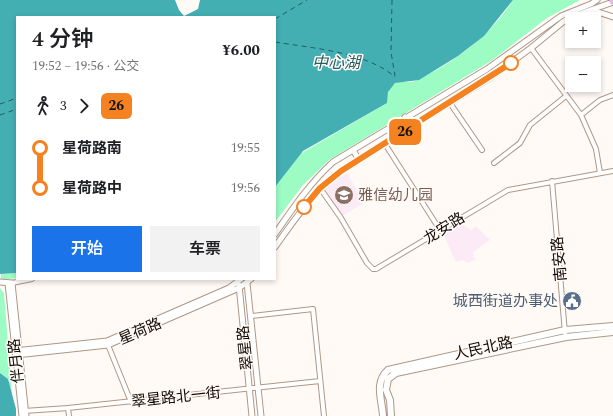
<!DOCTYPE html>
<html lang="zh">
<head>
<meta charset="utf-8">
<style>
	:root { --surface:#fff; --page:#f2f2f2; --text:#202124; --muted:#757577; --accent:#1a73e8 }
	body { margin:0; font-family:Spectral,"Noto Sans SC",serif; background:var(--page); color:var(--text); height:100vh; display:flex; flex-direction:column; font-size:15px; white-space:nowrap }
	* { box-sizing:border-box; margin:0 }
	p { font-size:13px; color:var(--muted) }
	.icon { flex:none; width:22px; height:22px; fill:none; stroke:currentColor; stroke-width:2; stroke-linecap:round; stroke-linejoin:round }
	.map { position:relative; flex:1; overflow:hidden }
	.drawer { position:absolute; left:16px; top:16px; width:260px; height:264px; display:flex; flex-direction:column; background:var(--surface); border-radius:0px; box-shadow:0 2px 6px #0003 }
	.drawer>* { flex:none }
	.badge { padding:0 8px; border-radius:6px; font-size:14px; line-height:26px }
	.buttons { position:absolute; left:565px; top:12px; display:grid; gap:8px }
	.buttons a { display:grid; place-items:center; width:36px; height:36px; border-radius:0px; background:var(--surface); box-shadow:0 2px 6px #0003; font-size:20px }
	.map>.badge { position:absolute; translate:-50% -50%; box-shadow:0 0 0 2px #fff }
	.legs { display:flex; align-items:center; gap:6px; height:44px; padding:0 16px; font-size:13px }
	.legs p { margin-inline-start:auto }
	.head { display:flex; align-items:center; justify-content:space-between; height:68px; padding:0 16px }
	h1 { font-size:22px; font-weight:600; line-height:30px }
	.cta { display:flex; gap:8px; margin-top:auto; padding:8px 16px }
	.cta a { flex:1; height:46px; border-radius:0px; background:var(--accent); color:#fff; font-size:16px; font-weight:600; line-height:46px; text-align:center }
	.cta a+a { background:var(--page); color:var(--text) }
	ul { padding:0 16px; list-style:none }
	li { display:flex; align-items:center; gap:14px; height:40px; font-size:15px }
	li i { display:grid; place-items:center; width:6px; height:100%; margin:0 5px; background:currentColor }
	li i::after { content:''; width:10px; height:10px; margin:-5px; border:3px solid; border-radius:50%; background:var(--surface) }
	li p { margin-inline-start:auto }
	li:first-child i { background:linear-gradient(#0000 50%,currentColor 0) }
	li:last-child i { background:linear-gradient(currentColor 50%,#0000 0) }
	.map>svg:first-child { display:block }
	.education { fill:#fcebf6 }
	.green { fill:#9cfcc4 }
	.water { fill:#43afb3 }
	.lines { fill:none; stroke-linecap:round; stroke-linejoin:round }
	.ferry { stroke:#245f61; stroke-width:1; stroke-dasharray:5 4; stroke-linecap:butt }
	.minor-casing { stroke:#af9785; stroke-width:6 }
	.tertiary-casing { stroke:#af9785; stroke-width:7 }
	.secondary-casing { stroke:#af9785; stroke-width:8 }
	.primary-casing { stroke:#8c6086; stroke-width:9 }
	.minor { stroke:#fff; stroke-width:4 }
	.tertiary { stroke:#fff; stroke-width:5 }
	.secondary { stroke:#fff; stroke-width:6 }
	.primary { stroke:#e1bbe0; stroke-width:7 }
	.line-1-casing { stroke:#fff; stroke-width:9 }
	.line-1 { stroke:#f58220; stroke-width:6 }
	.stop-1-dot { fill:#fff; stroke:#f58220; stroke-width:2 }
	.labels { text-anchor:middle; stroke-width:3; stroke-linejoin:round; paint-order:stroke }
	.education-label { font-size:15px; fill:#785e54; stroke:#fffaf6; text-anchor:start }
	.street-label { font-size:15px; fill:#130b05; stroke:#fffaf6 }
	.service-label { font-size:15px; fill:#4e5e75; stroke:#fffaf6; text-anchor:end }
	.water-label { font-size:16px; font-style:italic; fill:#245f61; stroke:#fffaf6 }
</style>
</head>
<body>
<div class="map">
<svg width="613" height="416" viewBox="0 0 613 416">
	<rect width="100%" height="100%" fill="#fffaf6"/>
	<!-- education -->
	<path class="education" d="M347,173L364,203L342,216L324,187Z
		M459,222L471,230L476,226L490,240L473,252L475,260L466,263L464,260L456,262L442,232Z"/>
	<!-- green -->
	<path class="green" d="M513,0H580L547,18L491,61L329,160L303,185L275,222V187L300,154L387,103C387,96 388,88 394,84C401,79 408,84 415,81C454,63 490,36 513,0Z
		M17,273V278L1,280V274Z
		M0,288L4,293L12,394L8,379L0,373Z"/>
	<!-- water -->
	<path class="water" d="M0,0H175L179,10L184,16L198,9L200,0H513L484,36L458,56L419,80L395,83L388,92L387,103L303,151L275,187V17H17V273L0,274Z
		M0,373L8,379L16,409V416H0Z"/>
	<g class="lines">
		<!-- ferry -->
		<path class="ferry" d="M392,0L391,52L395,76
			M275,19L307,0
			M275,42C311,48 367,52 395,77
			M0,104L17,98
			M0,115L17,109"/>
		<!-- minor casing -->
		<g class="minor-casing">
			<path id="minor" d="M531,48L581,115L596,149L600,173
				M450,103L482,150
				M581,115L600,100L613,95
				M385,144L440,230
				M494,163L520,143L530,125L566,96
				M552,181L565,333
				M320,188L341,218L367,263L373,269H376L508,190L613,171
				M12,283L32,279
				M251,316L313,309L324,416
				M108,345L131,402
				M68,408L69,416
				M24,411L68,408L320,381"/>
		</g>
		<!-- tertiary casing -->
		<g class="tertiary-casing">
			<path id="tertiary" d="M588,14L598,12L613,17
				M405,117L412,127
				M353,150L359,160
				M275,234C293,208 310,183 333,162L487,69L561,16L591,4L597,0
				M275,247C295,219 313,192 341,171L491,77L531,48L564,21L574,16L613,2
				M0,282L12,283L26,416
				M8,283L22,416
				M247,283L261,416
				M239,285L252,416
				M15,351L107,341L229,288L241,279
				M16,355L108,345L239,288L251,279"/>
		</g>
		<!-- secondary casing -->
		<g class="secondary-casing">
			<path id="secondary" d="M383,416C382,399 374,383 388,370L565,330L613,326
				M391,416L390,400L386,390L388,379L396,373L566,337L613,332"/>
		</g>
		<!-- primary casing -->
		<g class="primary-casing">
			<path id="primary" d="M613,0V1"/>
		</g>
		<!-- minor -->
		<use href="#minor" class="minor"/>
		<!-- tertiary -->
		<use href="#tertiary" class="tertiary"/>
		<!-- secondary -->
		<use href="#secondary" class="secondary"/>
		<!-- primary -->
		<use href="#primary" class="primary"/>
	</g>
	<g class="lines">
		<!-- line-1 casing -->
		<g class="line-1-casing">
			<path id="line-1" d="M304,207L320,188L341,171L511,63"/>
		</g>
		<!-- line-1 -->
		<use href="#line-1" class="line-1"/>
	</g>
	<!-- icons -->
	<defs>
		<g id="school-disc" transform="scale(1)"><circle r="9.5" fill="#8d6e63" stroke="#fffaf6"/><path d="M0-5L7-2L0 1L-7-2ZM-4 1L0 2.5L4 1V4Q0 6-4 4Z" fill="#fff"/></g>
		<g id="civic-disc" transform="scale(1)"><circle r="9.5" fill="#5c6f8a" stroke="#fffaf6"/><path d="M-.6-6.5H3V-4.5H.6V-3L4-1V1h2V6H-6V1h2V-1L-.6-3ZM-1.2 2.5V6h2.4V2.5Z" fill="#fff"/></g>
	</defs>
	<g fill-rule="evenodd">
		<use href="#school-disc" x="344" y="195"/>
		<use href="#civic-disc" x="572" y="301"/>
	</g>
	<!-- markers -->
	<g class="stop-1-dot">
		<circle cx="511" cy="63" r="7"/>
		<circle cx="304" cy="207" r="7"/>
	</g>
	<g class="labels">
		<!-- education labels -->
		<g class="education-label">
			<text x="358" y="200">雅信幼儿园</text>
		</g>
		<!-- street labels -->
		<g class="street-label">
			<text transform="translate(444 228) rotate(-32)" y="5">龙安路</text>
			<text transform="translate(559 259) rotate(-95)" y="5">南安路</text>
			<text transform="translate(140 331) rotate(-23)" y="5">星荷路</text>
			<text transform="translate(245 348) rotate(-96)" y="5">翠星路</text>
			<text transform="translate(483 348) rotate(-12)" y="5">人民北路</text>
			<text transform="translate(16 361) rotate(-96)" y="5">伴月路</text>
			<text transform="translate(176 397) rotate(-6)" y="5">翠星路北一街</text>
		</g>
		<!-- service labels -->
		<g class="service-label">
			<text x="558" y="306">城西街道办事处</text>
		</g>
		<!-- water labels -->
		<g class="water-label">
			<text x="336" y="68">中心湖</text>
		</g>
	</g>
</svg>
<div class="buttons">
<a>+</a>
<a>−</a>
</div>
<b class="badge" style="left:405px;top:132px;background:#f58220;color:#111">26</b>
<section class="drawer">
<div class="head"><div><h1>4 分钟</h1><p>19:52 – 19:56 · 公交</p></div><b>¥6.00</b></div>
<div class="legs"><svg class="icon" aria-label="walk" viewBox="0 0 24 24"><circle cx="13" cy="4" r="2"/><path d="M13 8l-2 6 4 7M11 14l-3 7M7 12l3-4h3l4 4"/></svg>3<svg class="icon" aria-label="forward" viewBox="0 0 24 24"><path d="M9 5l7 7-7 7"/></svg><b class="badge" style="background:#f58220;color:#111">26</b></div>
<ul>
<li><i style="color:#f58220"></i><b>星荷路南</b><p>19:55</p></li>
<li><i style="color:#f58220"></i><b>星荷路中</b><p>19:56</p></li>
</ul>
<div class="cta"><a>开始</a><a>车票</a></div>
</section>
</div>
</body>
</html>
